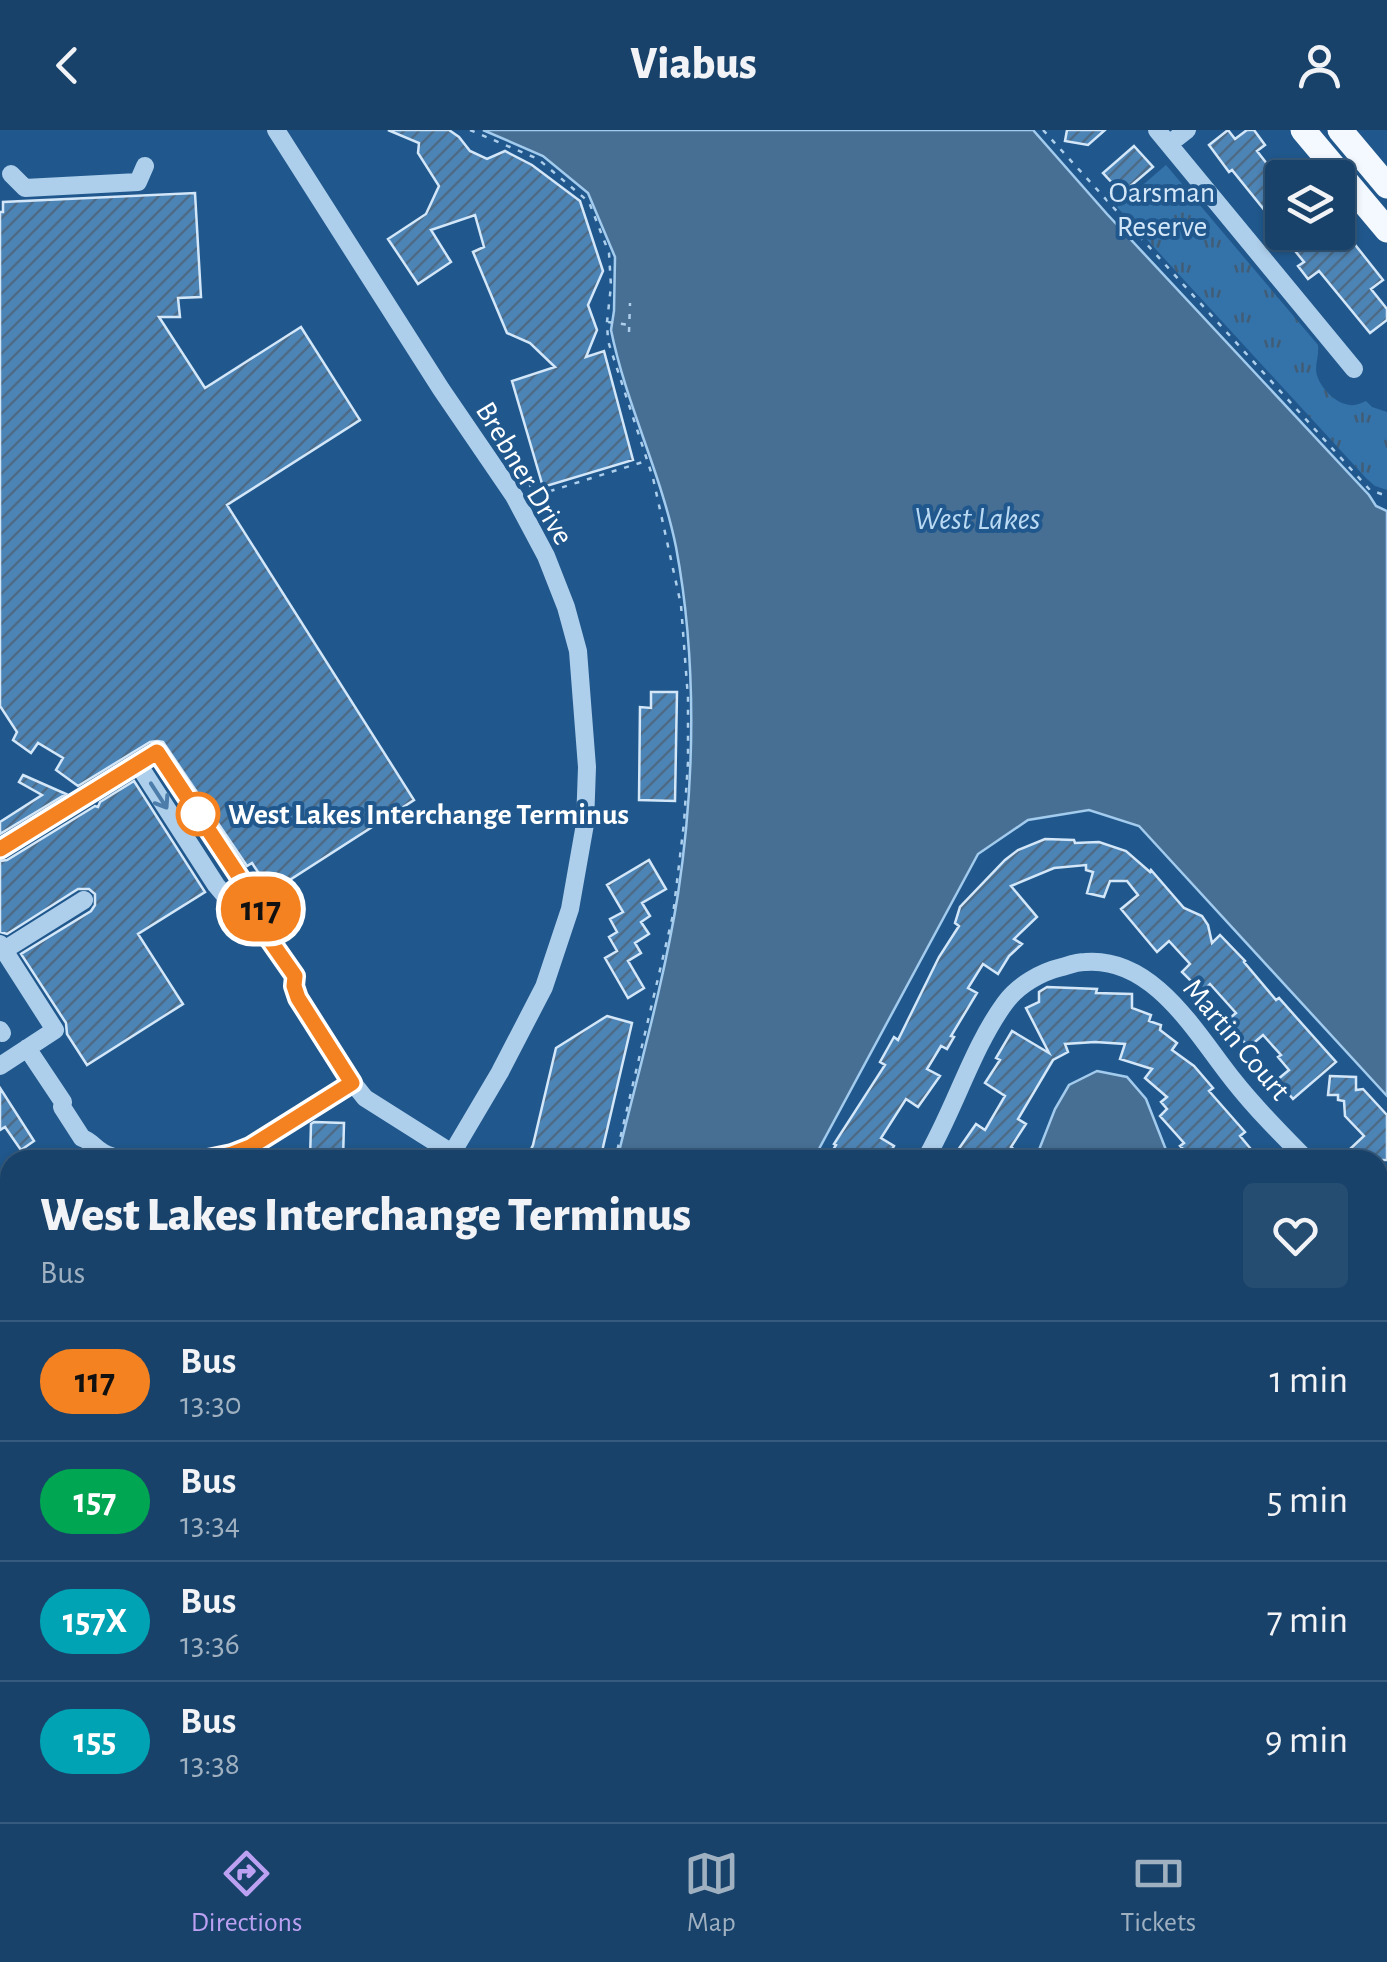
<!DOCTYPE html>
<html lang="en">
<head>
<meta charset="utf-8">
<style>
	:root { --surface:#18426a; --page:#254d72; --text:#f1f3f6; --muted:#9fb0c1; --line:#365b7e; --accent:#bca0f2 }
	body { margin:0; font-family:"Alegreya Sans",sans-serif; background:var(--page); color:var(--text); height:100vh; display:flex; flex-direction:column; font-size:38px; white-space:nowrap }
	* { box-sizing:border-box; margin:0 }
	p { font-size:32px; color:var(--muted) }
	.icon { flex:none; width:55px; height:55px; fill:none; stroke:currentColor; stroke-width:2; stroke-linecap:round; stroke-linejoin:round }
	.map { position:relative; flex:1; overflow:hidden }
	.side { position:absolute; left:0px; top:1020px; width:1388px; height:672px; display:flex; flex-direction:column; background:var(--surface); border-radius:30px 30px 0 0; box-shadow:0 2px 8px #0004,0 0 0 2px var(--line) }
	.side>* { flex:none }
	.badge { padding:0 20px; border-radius:32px; font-size:35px; line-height:65px }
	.buttons { position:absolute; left:1265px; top:30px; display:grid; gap:20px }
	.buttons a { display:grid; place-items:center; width:90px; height:90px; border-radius:10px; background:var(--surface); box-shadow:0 2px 8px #0004,0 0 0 2px var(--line); font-size:50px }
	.map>.badge { position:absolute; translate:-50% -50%; box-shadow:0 0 0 5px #fff }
	.round { display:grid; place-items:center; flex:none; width:105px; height:105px; border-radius:10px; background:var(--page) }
	.head { display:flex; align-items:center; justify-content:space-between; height:170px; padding:0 40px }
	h1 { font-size:48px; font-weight:800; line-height:75px }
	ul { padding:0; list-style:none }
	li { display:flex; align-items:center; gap:30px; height:120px; padding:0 40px; border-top:2px solid var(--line) }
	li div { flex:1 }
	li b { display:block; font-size:38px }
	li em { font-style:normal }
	li .badge { min-width:110px; font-weight:700; text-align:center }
	header { display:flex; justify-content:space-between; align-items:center; height:130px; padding:0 40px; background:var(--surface); font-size:45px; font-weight:800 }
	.tabs { display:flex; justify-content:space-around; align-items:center; height:140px; border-top:2px solid var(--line); background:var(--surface); font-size:28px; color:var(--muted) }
	.tabs a { display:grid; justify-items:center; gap:5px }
	.tabs .current { color:var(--accent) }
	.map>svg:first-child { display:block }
	.grass { fill:url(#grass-tufts) }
	.water { fill:#476f94; stroke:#a2cbed; stroke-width:2.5 }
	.building { fill:url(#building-hatch); stroke:#d3e7f9; stroke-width:2.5 }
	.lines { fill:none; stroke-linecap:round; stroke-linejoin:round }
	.path { stroke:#aecfec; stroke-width:2.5; stroke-dasharray:5 8; stroke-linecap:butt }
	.minor { stroke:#aecfec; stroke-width:18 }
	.major { stroke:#f3f9fe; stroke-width:25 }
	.oneway { stroke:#4b7caa }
	.line-casing { stroke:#fff; stroke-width:22 }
	.line { stroke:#f58220; stroke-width:15 }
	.stop-dot { fill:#fff; stroke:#f58220; stroke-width:5 }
	.labels { text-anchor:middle; stroke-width:8; stroke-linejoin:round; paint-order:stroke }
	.park-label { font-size:30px; fill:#d3e7f9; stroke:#20588d }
	.street-label { font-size:30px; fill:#fff; stroke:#20588d }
	.stop-label { font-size:30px; font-weight:bold; fill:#fff; stroke:#20588d; text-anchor:start }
	.water-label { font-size:32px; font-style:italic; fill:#bad9f3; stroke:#20588d }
</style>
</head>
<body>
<header><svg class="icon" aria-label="back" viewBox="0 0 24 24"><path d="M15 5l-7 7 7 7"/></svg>Viabus<svg class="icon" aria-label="person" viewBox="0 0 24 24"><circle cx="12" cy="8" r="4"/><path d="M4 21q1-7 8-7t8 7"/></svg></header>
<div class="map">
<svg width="1387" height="1692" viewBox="0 0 1387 1692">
	<defs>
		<pattern id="grass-tufts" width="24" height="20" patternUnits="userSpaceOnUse" patternTransform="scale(2.5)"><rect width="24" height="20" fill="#3472aa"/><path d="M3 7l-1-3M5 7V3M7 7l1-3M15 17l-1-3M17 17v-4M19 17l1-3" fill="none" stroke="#415d76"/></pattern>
		<pattern id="building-hatch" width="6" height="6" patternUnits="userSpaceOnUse" patternTransform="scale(2.5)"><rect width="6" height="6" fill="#4d84b6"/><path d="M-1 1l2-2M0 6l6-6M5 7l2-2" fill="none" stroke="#4d6b86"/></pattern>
	</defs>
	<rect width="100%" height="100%" fill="#20588d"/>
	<!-- grass -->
	<path class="grass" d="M1166,35L1318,215C1319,225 1316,231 1316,240C1317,255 1335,274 1350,275C1356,276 1361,273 1366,271L1372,277L1387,282V360L1375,356L1366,348L1117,77Z
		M1378,1289H1387V1338L1378,1336Z
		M1378,1526L1387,1528V1692H1224L1194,1683L1378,1682Z"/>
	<!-- water -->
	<path class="water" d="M483,0H1033L1107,84L1369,365L1376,376L1387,381V966L1139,696L1089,680L1028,690L978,724L813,1030H617C638,943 664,852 678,764C695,652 697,529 676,417C661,343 626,274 611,200L614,181L615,127L588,63L543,26Z
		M1097,941L1127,947L1146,969L1170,1030H1035L1055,979L1069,955Z
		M1378,1203H1387V1289H1378Z
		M0,1441L10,1442V1619L0,1621Z
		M1378,1561L1387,1563V1692H1327L1325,1690H1310L1296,1683L1378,1682Z"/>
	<!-- building -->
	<path class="building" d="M388,0H449L459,7L470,21L487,29L505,21L532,35L580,71L603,141L588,175L597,200L586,227L604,221L633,330L543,357L512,251L555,237L530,213L507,203L473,122L484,117L475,85L431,100L451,132L418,154L388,109L426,84L439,56L418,23L419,13Z
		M1067,0H1105L1088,15L1065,11Z
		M1228,0L1235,9L1247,0H1254L1265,15L1257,21L1282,53V102L1232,40L1229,42L1209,15Z
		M1134,16L1153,37L1127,59L1120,51L1115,56L1103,43Z
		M195,63L201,167L178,168L180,187H159L205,258L301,197L360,290L227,375L414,670L271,762L252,733L247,736L163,612L157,611L150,612L78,656L56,640L63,628L38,613L31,623L13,610L17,602L0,576V82H3V72Z
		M1280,102H1345L1383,150L1371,159L1387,179V190L1370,203L1319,141L1308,149L1298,136L1304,132Z
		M651,562H677L675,671L639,670L640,577L651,578Z
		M23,645L66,664L0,704V692L42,665L19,652Z
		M134,651L205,762L138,804L183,874L87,935L67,904L66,893L21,824L91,781L95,775V764L89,759H78L7,804L0,802V731L7,730L95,676L98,677L100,672Z
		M1045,709L1074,710L1075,713L1099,712L1126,721L1150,742L1151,740L1184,778L1202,786L1208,795L1212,813L1220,805L1245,831L1244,832L1276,870L1279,868L1336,932L1293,969L1277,950L1289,940L1278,927L1281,925L1263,905L1249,917L1225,892L1236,883L1210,854L1202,862L1182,842L1190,834L1169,811L1157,822L1121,779L1138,765L1127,751H1110L1104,767L1087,763L1093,742L1086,740V735L1054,738L1011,756L1037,787L1014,809L1022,814L1009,826L998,844L983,834L968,858L977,863L951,906L954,907L947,919L941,916L927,939L940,946L918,977L906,969L881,1008L894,1016L886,1030H827L836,1015L834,1014L885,935L880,932L894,907L898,910L939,827L959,796L955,793L960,777L1005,730L1018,720Z
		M649,730L666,759L642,773L650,786L641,792L649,804L635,813L641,823L628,831L644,858L628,868L605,828L617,821L609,807L617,802L610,789L623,782L607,755Z
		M1047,857L1097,859L1096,863L1132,864V878L1151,885L1149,891L1161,895L1160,900L1177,913L1172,920L1194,936L1213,958L1209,961L1245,1002L1240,1006L1260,1030H1194L1180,1016L1184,1013L1160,986L1167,979L1161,972L1167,967L1145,948L1152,939L1120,929L1125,914L1095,912L1065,914L1068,922L1053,930L1018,989L1026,994L1011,1017L1016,1021L1010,1030H951L976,994L985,1000L1005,966L985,953L1000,930L996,928L1012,901L1049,923L1026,878L1039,872V862Z
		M607,886L632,893L600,1030H526L533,1015L556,918Z
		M1330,946L1356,947V960L1363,959L1387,985V1030H1355L1348,1021L1364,1006L1345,986L1344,971L1338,970V965H1328Z
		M0,958L34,1011L21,1020L5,997L0,1000Z
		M314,992L344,993L343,1030H310L311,994Z"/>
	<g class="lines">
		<!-- path -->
		<path class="path" d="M470,0L538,29L589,72L609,123L611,156L607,192L608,211L653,348L681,475L688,568V632L684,693L673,785L615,1030
			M1043,0L1370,360L1387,366
			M608,192L629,195
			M629,202L630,173
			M529,356L538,354L544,363L646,331
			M1378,1300L1380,1307L1378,1311
			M1378,1380L1381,1371
			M0,1439L10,1440
			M1378,1559L1387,1560
			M1249,1682L1263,1692
			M814,1692L816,1682"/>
		<!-- minor -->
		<path class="minor" d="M276,0L441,259L514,366L546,426L566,477L578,521L587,637L585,694L570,779L544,857L500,942L448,1030
			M1157,0L1354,239
			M1169,14L1187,0
			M11,44L25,58L138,52L145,36
			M138,634L216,755L242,786L260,796L295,846L294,856L298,868L353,953L365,968L452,1023
			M0,719L157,623L262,781L260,796
			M0,814L55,900L0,936
			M4,820L84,770
			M0,900L2,903
			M27,918L63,972L62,977L82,1008C91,1011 94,1017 102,1022C119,1032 141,1029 159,1030
			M203,1030L232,1024L250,1017L353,953
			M925,1030C954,981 972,918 1005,873C1018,855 1041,842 1062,837C1069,835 1077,832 1085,832C1154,826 1197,905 1234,951C1256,979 1282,1005 1307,1030
			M1378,1098L1384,1105
			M0,1301H10
			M1378,1348L1387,1350
			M730,1682L746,1692
			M976,1682L980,1692
			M233,1692L243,1682
			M631,1692L634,1682
			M836,1692L839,1682"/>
		<!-- major -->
		<path class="major" d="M1303,0L1387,100
			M1340,0L1387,56
			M0,1211L10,1210
			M0,1242L10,1241
			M1378,1479L1387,1481
			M1378,1508L1387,1510"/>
	</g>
	<!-- one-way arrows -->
	<defs><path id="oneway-shaft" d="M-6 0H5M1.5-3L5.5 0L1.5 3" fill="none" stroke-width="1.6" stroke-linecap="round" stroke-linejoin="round" transform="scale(2.5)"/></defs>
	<use class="oneway" href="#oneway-shaft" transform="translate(159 666) rotate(57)"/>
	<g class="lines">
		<!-- line casing -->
		<g class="line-casing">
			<path id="line" d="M0,719L157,622L262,781L260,796L295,846L294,856L298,868L352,953L250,1017L232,1024L203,1030"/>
		</g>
		<!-- line -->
		<use href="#line" class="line"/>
	</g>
	<!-- markers -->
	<circle class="stop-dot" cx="198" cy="684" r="20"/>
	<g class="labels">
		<!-- park labels -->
		<g class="park-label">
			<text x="1162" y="72">Oarsman<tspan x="1162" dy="34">Reserve</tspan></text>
		</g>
		<!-- street labels -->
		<g class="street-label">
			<text transform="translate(525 343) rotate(59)" y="10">Brebner Drive</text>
			<text transform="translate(1237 909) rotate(50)" y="10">Martin Court</text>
		</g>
		<!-- stop labels -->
		<g class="stop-label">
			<text x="228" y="694">West Lakes Interchange Terminus</text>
		</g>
		<!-- water labels -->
		<g class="water-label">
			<text x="977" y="399">West Lakes</text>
		</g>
	</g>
</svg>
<div class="buttons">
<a><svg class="icon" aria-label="layers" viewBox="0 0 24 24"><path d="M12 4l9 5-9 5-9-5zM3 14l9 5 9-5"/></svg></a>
</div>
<b class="badge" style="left:261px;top:779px;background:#f58220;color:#111">117</b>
<section class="side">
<div class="head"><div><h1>West Lakes Interchange Terminus</h1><p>Bus</p></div><a class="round"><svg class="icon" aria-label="heart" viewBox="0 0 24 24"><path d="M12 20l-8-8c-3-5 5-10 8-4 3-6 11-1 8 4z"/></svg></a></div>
<ul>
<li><span class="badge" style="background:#f58220;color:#111">117</span><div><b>Bus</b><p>13:30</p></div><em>1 min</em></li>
<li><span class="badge" style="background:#00a651;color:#fff">157</span><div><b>Bus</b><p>13:34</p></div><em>5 min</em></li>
<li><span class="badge" style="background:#00a3b4;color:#fff">157X</span><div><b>Bus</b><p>13:36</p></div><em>7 min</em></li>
<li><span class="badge" style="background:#00a3b4;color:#fff">155</span><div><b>Bus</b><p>13:38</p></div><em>9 min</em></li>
</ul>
</section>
</div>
<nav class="tabs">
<a class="current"><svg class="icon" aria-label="directions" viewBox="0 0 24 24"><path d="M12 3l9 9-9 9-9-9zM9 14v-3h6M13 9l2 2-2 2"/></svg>Directions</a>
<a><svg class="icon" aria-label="map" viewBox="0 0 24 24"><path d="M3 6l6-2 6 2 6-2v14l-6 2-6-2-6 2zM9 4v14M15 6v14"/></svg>Map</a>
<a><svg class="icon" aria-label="tickets" viewBox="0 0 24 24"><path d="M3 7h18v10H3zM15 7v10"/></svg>Tickets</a>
</nav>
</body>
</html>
